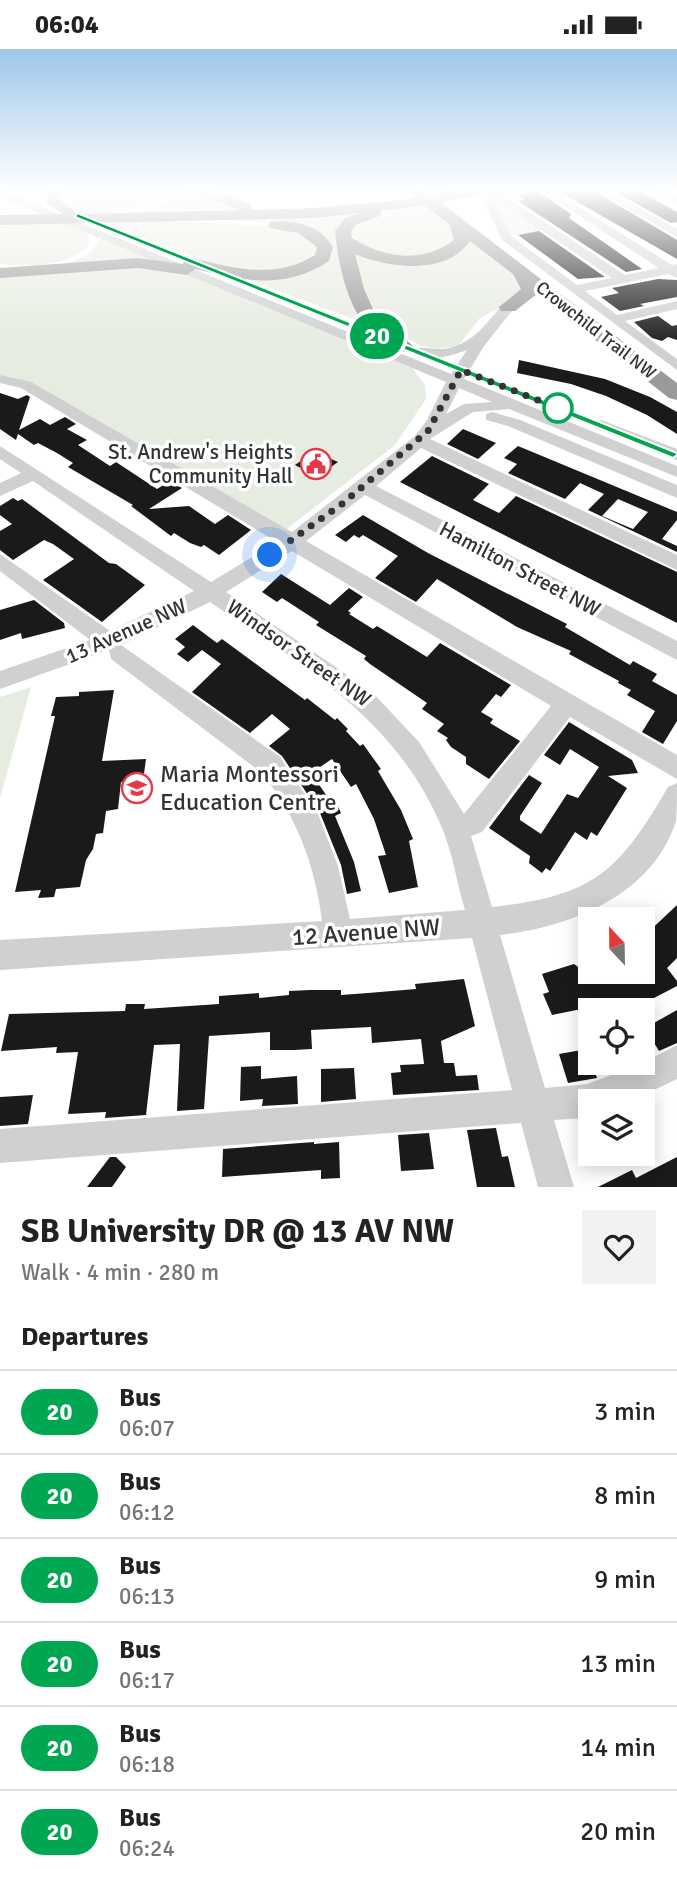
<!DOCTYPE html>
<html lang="en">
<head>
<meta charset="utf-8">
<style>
	:root { --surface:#fff; --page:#f2f2f2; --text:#222; --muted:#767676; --line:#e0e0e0 }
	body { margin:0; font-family:Signika,sans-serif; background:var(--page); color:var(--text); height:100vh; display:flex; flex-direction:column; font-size:26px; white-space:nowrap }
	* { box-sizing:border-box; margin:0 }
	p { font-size:23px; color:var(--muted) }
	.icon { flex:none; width:38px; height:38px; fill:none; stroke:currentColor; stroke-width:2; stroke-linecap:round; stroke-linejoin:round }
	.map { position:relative; height:1138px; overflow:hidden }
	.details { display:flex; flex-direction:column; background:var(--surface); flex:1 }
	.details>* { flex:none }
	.badge { padding:0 14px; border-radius:23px; font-size:24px; line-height:46px }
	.needle { width:46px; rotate:338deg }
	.tools { position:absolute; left:578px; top:858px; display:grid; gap:14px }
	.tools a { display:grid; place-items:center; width:77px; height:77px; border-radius:0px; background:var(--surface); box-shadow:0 4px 18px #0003; font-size:35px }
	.you { position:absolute; width:35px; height:35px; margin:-18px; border:5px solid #fff; border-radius:50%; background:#1a73e8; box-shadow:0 0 0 10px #1a73e833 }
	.map>.badge { position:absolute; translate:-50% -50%; box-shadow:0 0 0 4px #fff }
	h2 { padding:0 21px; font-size:26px; line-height:63px }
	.round { display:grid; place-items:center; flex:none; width:74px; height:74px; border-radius:0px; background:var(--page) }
	.head { display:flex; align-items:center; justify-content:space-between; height:119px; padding:0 21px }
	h1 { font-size:33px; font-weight:800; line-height:52px }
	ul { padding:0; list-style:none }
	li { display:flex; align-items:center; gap:21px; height:84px; padding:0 21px; border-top:2px solid var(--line) }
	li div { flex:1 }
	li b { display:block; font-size:26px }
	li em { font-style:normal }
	li .badge { min-width:77px; font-weight:700; text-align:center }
	.status { display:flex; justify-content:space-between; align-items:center; height:49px; padding:0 35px; background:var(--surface); direction:ltr }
	.status svg { height:19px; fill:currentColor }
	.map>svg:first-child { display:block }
	.green { fill:#e6ecdf }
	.building { fill:#1a1a1a; fill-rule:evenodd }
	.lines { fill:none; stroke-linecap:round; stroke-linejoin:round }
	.minor { fill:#d0d0d0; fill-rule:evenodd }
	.highway { fill:#9a9a9a; fill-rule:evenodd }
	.line { fill:#00a651; stroke:#fff; stroke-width:2 }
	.walk { stroke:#333; stroke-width:7; stroke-dasharray:0 12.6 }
	.stop-dot { fill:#fff; stroke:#00a651; stroke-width:3.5 }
	.labels { text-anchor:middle; stroke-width:7; stroke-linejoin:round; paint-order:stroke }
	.far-street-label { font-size:18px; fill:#333; stroke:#fff }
	.poi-label { font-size:21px; fill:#333; stroke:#fff; text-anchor:end }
	.street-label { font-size:21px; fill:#333; stroke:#fff }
	.near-poi-label { font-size:24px; fill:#333; stroke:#fff; text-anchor:start }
	.near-street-label { font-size:24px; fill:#333; stroke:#fff }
</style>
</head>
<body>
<div class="status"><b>06:04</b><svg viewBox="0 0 49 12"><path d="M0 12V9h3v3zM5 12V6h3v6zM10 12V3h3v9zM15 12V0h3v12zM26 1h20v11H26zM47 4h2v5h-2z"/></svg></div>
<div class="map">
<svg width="677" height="1138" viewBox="0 0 677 1138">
	<rect width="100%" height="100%" fill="#fff"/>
	<!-- green -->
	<path class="green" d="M59,140H166L168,144C158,161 98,167 80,163C73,162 66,157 60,154L57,142Z
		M173,140H184L242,160L139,163L164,156L174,147Z
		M497,147L545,181L508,187L492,151Z
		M429,156L446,169L459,187L441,204L408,209L358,198L348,185C360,160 405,160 429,156Z
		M373,161L348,170L364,274L247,230L302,223L327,193L276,174L227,170Z
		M158,171L281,178L316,190L319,206L280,224L216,217L101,172Z
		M61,172L89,186L88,197C67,219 28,217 0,215V175Z
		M102,189L165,214L0,221V218C27,220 64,221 88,205C94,200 98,193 102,189Z
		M469,190L519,227L523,246L480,269L458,297L435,300L419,296L400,286L369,261L351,202L412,214Z
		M122,217L181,222L412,319L425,336L426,350L395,396L284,482L0,326V227Z
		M31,638L0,749V648Z"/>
	<!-- building -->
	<path class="building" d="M555,140H591L677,191V210Z
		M610,140H636L677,163V173L671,174Z
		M536,141L571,165L569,169L642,220L626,223L518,152L525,151L519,147Z
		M539,182L605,228L578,230L518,186Z
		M658,230L677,231V248L640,255L644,257L620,262L601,248L619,244L612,239Z
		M658,267L672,277L677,276V291L668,288L662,292L652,289L634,273Z
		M519,311L605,330L650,348L677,363V385L647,366L606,347L571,335L517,324Z
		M0,344L18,350L27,346L30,348L19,381L40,370L50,376L65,368L76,375L67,380L87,391L78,396L110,417L116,413L157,440L170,432L182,439L149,460L189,457L215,475L228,466L251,481L219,506L204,496L201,498L190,494L174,484L171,487L131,457L133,456L68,418L73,414L57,404L38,394L34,396L18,385L16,391L0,380Z
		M463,380L496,394L478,410L447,395Z
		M518,397L677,463V471L662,490L677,497V503L588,461L604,445L580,434L565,450L508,424L517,415L504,409ZM618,450L648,463L633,480L602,467Z
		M318,400L317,404L338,413L321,425L313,421L312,425L295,416Z
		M432,407L489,435L473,451L499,464L516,447L677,523V574L400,433Z
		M13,449L18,452L22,450L109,514L116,515L145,536L102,573L43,531L74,510L53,495L44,491L13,511L0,501V482L12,475L0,466V457Z
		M363,466L428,504L567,575L565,578L630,616L633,612L657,625L652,632L677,646V672L663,695L642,683L655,662L627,646L631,641L618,634L619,632L569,605L571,602L517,578L437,530L416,553L375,529L398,507L363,486L359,489L354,486L346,493L335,486Z
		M281,525L330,556L349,539L363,548L348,562L351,564L349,565L373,580L377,577L427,608L440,594L511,636L501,648L496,645L481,663L493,670L490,674L520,692L489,730L466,715V708L451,698L446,691L448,689L437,682L444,675L422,660L427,654L370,615L364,610L366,607L316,576L319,573L282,549L277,553L262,543Z
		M34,551L64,574L65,579L22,590L21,584L0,591V561Z
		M193,576L217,594L222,590L305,651L307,649L335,671L337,669L348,680L346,682L360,697L363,695L381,720L378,722L401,761L413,790L409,792L418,838L389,844L378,807L386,806L374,770L356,735L351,738L332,710L311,724L331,753L335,751L341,764L335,767L354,813L361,842L347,845L341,816L320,764L282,707L269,697L290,680L272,665L250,684L192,643L221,615L202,601L188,613L177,605L185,598L175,590Z
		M114,641L102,712L146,710L143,732L121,733L118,760L106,762L103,784L96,785L93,800L86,811L80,838L56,840L54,848L38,849L41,841L15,843L55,667H51L56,648L79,647V643Z
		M569,673L632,711L638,724L608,727L627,739L597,787L591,783L587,791L575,783L550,822L546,819L542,824L529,814L530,807L489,779L529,726L542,734L520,767V771L541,785L567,745L578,749L599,718L570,700L560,716L544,706Z
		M677,856V909L667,919L677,932V937L631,961H616L611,954L552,966L543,945L549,943L542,925L574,915L581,920L590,916V922H642V889Z
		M464,930L475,977L441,992L444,1014H454L456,1027L477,1026L479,1041L393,1046L391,1024L401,1023L400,1016L424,1015L421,990L372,994L371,978L311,981L312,1000L294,1001H270V983L209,987L204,1060L177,1062L180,995L154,996L146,1066L105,1069L106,1063L68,1065L78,1003L56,1004L57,998L1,1002L9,965L125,962L126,955H145L144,960L219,955V947L259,944V949L289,946V942L310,941H341V946L368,944L416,940L415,935Z
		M677,961V994L659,1002L645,979Z
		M587,1000L597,1029L568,1034L559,1005Z
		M261,1017V1030L297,1027L298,1055L262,1057L263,1050L240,1052L241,1018Z
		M354,1019L356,1050L321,1053V1020Z
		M33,1046L28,1075L0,1077V1048Z
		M496,1079L502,1108L508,1107L515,1138H477L467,1081Z
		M429,1084L434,1120L401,1122L398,1086Z
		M314,1093V1095L339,1093L340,1129L321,1130V1121L222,1128L223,1100Z
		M110,1108H116L126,1118L112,1138H87Z
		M677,1108V1138H598L632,1121L636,1129Z"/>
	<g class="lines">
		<!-- minor -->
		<path class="minor" d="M513,140H531L507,148L625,226L659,219L538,140H550L672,216L677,215V229L668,225L585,242L617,266L677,252V260L625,272L677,310V321L502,191L482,149L492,143ZM496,150L612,229L577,236L511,187L493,151Z
			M593,140H605L677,180V188Z
			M650,140H663L677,148V155Z
			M0,141L451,325L467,301C451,307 425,315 411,303C419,295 431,301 443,300C471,297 486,275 503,255H513L515,258L484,297L464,330L677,417V428L509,360L473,363L430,390L677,506V521L421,399L376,437L677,592V611L365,446L306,492L677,706V730L570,668L482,783L471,787L492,858C593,847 618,824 668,738L677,734C677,745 677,761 676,772C652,847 570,878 500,886L545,1039L587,1035L641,1015L677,996V1030L631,1052H590V1068L587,1069L554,1071L574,1138H538L521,1074L0,1114V1080L512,1041L472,889L0,921V891L322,872C315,816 297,768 262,724L111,610L109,601L0,640V622L90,591L0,522V505L110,582L194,542L33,432L0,447V434L21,424L0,410V397L211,533L277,493L21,339L0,334V326L31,333L292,483L415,387L427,371L446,333L0,148ZM459,339L492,353L464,355L446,365ZM292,502L551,657L464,765L419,693L372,643L226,543ZM210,553C303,617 396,669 442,779C453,805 457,835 465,861L350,870L338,817L318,765L280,708L121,596Z
			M492,363L520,371L677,436V449L508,377L486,371V365Z
			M601,371L677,400V411L595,379L593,376Z"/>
		<!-- highway -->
		<path class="highway" d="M50,140H64L60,151L78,165L240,161L182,140H204L251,155L252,161L315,159L402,151L415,148L413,145L420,141L431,146L469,140H504L497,144L440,153L677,334V351L669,349L537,245L515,262H501L499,258L521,240L513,225L470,192C446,227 389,219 355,205L364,240L373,260L413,297L403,303C354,291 339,225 335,182L345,169L360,164L315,169L0,176V166L62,165L46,153ZM425,156L450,176L454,191C423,215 383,209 352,189L351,182L357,175L380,167L381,162Z
			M283,172C305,174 321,179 333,198L329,212C286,241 242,232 195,220L187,226L138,219L0,229V219L138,209L183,215L185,210L191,209C234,219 276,231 315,206L317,198L298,184L270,179L268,176L270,173Z"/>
	</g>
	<!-- sky -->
	<linearGradient id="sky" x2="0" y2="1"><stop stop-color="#9ec6ea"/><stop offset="0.47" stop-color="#fff"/><stop offset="1" stop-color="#fff" stop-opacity="0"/></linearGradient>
	<rect width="677" height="299" fill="url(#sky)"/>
	<!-- line -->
	<path class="line" d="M77,164L677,404V406L673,409L75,168Z"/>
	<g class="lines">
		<!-- walk -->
		<path class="walk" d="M270,506L342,455L428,382L461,321L558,359"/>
	</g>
	<!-- icons -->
	<defs>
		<g id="civic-ring" transform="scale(1.575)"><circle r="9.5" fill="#fff" stroke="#e63946" stroke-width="1.5"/><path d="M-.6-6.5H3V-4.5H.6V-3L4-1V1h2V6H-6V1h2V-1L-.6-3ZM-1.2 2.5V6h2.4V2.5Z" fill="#e63946"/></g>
		<g id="school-ring" transform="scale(1.575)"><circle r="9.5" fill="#fff" stroke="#e63946" stroke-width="1.5"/><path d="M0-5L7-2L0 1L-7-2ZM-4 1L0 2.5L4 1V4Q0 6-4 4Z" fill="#e63946"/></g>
	</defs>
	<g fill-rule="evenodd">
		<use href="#civic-ring" x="316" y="415"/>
		<use href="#school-ring" x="137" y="739"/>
	</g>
	<!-- markers -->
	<circle class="stop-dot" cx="558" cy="359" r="14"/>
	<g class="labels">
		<!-- far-street labels -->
		<g class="far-street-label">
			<text transform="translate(596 281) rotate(38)" y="6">Crowchild Trail NW</text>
		</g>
		<!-- poi labels -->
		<g class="poi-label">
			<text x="293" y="410">St. Andrew's Heights<tspan x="293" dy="24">Community Hall</tspan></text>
		</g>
		<!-- street labels -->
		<g class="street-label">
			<text transform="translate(520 520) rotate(28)" y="7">Hamilton Street NW</text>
			<text transform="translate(126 582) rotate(-24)" y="7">13 Avenue NW</text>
			<text transform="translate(299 604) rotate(35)" y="7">Windsor Street NW</text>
		</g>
		<!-- near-poi labels -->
		<g class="near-poi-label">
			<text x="160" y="733">Maria Montessori<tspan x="160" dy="28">Education Centre</tspan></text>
		</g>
		<!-- near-street labels -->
		<g class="near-street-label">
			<text transform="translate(366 883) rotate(-4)" y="8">12 Avenue NW</text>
		</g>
	</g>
</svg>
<div class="tools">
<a><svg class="needle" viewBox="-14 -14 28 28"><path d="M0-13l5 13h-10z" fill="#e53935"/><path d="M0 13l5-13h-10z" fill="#767676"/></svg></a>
<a><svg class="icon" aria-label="locate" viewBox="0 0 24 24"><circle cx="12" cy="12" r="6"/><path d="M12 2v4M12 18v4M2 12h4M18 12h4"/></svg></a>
<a><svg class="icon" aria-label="layers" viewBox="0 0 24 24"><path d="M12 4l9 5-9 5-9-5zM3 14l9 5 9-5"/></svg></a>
</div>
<div class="you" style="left:270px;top:506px"></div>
<b class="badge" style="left:377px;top:287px;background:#00a651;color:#fff">20</b>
</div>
<section class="details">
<div class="head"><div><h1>SB University DR @ 13 AV NW</h1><p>Walk · 4 min · 280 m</p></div><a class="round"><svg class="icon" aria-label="heart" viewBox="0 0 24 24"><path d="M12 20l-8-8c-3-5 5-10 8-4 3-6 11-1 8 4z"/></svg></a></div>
<h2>Departures</h2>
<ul>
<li><span class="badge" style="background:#00a651;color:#fff">20</span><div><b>Bus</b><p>06:07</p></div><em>3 min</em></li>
<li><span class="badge" style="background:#00a651;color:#fff">20</span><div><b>Bus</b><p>06:12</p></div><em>8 min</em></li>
<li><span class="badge" style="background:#00a651;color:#fff">20</span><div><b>Bus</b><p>06:13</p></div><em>9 min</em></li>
<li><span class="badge" style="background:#00a651;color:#fff">20</span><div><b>Bus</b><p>06:17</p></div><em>13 min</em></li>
<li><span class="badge" style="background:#00a651;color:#fff">20</span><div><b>Bus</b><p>06:18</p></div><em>14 min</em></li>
<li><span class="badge" style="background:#00a651;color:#fff">20</span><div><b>Bus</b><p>06:24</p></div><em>20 min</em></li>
</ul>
</section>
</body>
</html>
